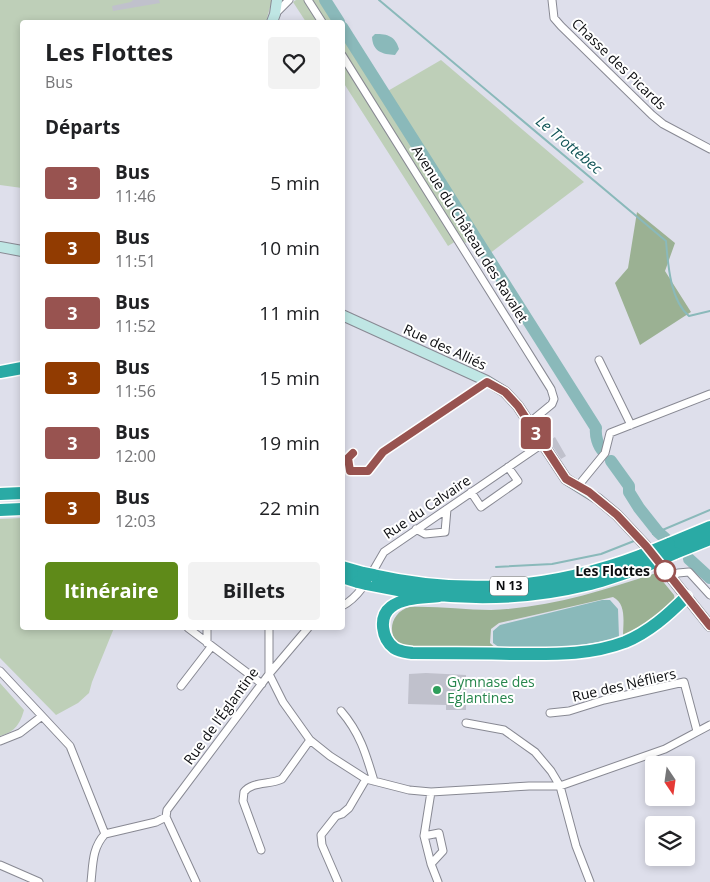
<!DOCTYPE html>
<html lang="fr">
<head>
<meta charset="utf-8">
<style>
	:root { --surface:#fff; --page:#f2f2f2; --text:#202124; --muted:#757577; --accent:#5f8a19 }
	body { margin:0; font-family:"Open Sans",sans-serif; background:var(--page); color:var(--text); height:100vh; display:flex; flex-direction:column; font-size:19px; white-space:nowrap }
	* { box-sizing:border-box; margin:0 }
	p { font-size:16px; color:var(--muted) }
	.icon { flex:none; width:28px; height:28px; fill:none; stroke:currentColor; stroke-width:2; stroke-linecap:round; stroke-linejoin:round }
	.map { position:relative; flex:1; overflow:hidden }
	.side { position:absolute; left:20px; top:20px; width:325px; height:610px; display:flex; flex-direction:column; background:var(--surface); border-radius:5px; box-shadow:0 2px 8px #0003 }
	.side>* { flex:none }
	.badge { padding:0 10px; border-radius:4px; font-size:18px; line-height:32px }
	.needle { width:32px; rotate:167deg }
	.fabs { position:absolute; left:645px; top:756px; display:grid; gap:10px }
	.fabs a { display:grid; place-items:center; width:50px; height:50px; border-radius:5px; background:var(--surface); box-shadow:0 2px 8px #0003; font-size:25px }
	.map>.badge { position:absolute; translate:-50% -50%; box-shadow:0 0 0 2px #fff }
	h2 { padding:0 25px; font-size:19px; line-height:45px }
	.round { display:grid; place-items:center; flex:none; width:52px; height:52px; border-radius:5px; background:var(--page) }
	.head { display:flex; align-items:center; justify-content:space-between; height:85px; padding:0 25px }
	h1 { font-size:24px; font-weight:700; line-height:38px }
	.action { display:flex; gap:10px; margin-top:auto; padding:10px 25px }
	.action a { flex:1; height:58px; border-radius:5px; background:var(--accent); color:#fff; font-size:20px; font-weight:700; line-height:58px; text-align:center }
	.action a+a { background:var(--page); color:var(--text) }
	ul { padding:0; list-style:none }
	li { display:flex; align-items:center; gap:15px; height:65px; padding:0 25px }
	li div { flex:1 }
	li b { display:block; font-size:19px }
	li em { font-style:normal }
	li .badge { min-width:55px; font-weight:700; text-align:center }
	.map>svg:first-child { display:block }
	.green { fill:#becfb8 }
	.forest { fill:#9bb193 }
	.water { fill:#8ab9ba }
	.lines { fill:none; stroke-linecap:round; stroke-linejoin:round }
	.stream { stroke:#8ab9ba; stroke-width:2 }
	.river { stroke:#8ab9ba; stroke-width:12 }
	.building { fill:#c0c1cc }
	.street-casing { stroke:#888993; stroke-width:9 }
	.secondary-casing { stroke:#888993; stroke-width:12 }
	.highway-casing { stroke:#fff; stroke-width:15 }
	.street { stroke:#fff; stroke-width:7 }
	.secondary { stroke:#bfe6e4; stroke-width:10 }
	.highway { stroke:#2aaaa5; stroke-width:12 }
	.highway-bridge-casing { stroke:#fff; stroke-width:15; stroke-linecap:butt }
	.highway-bridge { stroke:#2aaaa5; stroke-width:12 }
	.line-casing { stroke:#fff; stroke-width:11 }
	.line { stroke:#985350; stroke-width:8 }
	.stop-dot { fill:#fff; stroke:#985350; stroke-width:2.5 }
	.leisure-dot { fill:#2e9e5b; stroke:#fff; stroke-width:2 }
	.labels { text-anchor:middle; stroke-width:4; stroke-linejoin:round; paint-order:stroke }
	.shield { fill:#fff; stroke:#555658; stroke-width:1 }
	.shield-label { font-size:12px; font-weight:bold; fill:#0c0d10 }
	.street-label { font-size:14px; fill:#0c0d10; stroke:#fff }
	.stop-label { font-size:14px; font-weight:bold; fill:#0c0d10; stroke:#fff; text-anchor:end }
	.leisure-label { font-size:14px; fill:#27864d; stroke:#fff; text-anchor:start }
	.water-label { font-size:15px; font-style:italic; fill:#125558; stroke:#fff }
</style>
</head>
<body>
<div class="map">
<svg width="710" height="882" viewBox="0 0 710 882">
	<rect width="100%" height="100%" fill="#dedfeb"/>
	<!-- green -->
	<path class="green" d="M0,0H272L266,22H22V188L0,185Z
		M296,0H326L340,22H306L293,2Z
		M342,26L386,92L441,60L584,182L489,254L475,238L465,243L461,238L448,246L343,82Z
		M22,518V628H114L92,682L89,693L78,703L56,715L0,658V519Z
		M0,683L24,710C20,724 15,732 0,736Z"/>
	<!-- forest -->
	<path class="forest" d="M637,212L675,243L665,271L691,312L640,345L615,283L628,268Z
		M656,573L674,595L675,601L652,621L623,637C623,623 627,604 613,597L499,623L491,629L490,643L499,651L405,648C385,639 389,612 410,607C437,606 464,610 491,610C548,608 602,591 656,573Z"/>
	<!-- water -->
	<path class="water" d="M375,34C388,34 395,36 399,49L395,55C382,54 373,52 372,37Z
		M602,600H610L618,609L619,637C581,649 540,647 500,648L493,643V631L500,625Z"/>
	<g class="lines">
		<!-- stream -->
		<path class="stream" d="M379,0L666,241C668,264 670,300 689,316L710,311
			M653,534L710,510
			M496,567L552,564L601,554L634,541"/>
		<!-- river -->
		<path class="river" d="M325,0L339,22
			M342,27L596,428C595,436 598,446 603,451
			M611,461L629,486V492L639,508L658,532L667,540
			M689,559L710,578"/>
	</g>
	<!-- building -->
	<path class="building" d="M133,0H159L160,3L113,11L112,6L131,2Z
		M555,437L566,456L561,459L549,441Z
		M426,673L466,675V710H446V705L408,704L409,674Z"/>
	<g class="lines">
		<!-- street casing -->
		<g class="street-casing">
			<path id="street" d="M308,0L322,22
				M552,0L554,18L561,26L652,115L663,124L710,149
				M275,14L289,0
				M342,55L551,389L554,399L552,404L529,423
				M599,360L631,425
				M578,486L605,453L610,433L710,394
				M471,492L481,507L518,481L508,467
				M416,529L425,534L445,532L447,509
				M670,577L678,573L689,572L710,595
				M342,606C362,596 373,570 384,552L542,444
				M188,628L262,684
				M269,628V674L283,702L310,740L330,756L366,779L409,790L431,792L529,786H560L665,749L710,725
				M207,643V628
				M0,671L70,746L105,834C92,848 93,864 91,882
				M181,686L211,647
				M341,711C360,733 366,754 374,781
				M550,713L569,711L604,700L684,682L697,731
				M466,723L504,730L535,752L551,771L560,786L576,846L590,882
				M0,741L20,733L42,716
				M105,834L156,822L166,817
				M424,836L439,833L443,851L431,864L424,836L431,792
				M261,850L243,801L244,792C252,781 270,785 282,779L310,740
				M431,864L438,882
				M0,865L39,882
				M196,882L166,817L167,810L269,674L308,628
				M338,882L322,845L321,835L336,816L342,814L349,808L366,779"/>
		</g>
		<!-- secondary casing -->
		<g class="secondary-casing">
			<path id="secondary" d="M272,22L275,14L277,0
				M0,247L22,251
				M342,315L487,381L505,392L518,406L566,479L598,499L617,515L646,546
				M665,570L710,626"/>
		</g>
		<!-- highway casing -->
		<g class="highway-casing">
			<path id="highway" d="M0,372L22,368
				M0,494L22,493
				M0,510L22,509
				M669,544L710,527
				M675,553L710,539
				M342,567L363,573
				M373,575C466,596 553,589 642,555
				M342,577L358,582
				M366,584C439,600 513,603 586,585C607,580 628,572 648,565
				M439,596C423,598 404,597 391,607C378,617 382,639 394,648C400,652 406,652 412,653C445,653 479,653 512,654C550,654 588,656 625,642C649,632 668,615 686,597"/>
		</g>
		<!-- street -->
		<use href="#street" class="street"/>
		<!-- secondary -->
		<use href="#secondary" class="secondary"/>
		<!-- highway -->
		<use href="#highway" class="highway"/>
		<!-- highway-bridge casing -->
		<g class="highway-bridge-casing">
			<path id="highway-bridge" d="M642,555L669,544
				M648,565L675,553
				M363,573L373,575
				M358,582L366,584"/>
		</g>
		<!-- highway-bridge -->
		<use href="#highway-bridge" class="highway-bridge"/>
	</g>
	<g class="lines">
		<!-- line casing -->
		<g class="line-casing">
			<path id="line" d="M353,453L348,458L350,471H368L383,452L487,382L505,392L518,406L566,479L589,492L617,515L646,546L710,626"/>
		</g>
		<!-- line -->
		<use href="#line" class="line"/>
	</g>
	<!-- markers -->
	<circle class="stop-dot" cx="665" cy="571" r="10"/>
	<circle class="leisure-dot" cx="437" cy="690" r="5"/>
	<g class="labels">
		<!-- shield labels -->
		<rect class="shield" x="490" y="576.5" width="38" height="19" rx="4"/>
		<g class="shield-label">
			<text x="509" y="590">N 13</text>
		</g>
		<!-- street labels -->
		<g class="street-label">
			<text transform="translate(619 64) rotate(44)" y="5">Chasse des Picards</text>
			<text transform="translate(470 234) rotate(58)" y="5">Avenue du Château des Ravalet</text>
			<text transform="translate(445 347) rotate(25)" y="5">Rue des Alliés</text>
			<text transform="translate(427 507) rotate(-34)" y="5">Rue du Calvaire</text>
			<text transform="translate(624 685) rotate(-13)" y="5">Rue des Néfliers</text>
			<text transform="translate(221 716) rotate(-54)" y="5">Rue de l'Églantine</text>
		</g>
		<!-- stop labels -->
		<g class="stop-label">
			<text x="650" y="576">Les Flottes</text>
		</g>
		<!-- leisure labels -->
		<g class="leisure-label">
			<text x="447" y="687">Gymnase des<tspan x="447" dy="16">Eglantines</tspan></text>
		</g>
		<!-- water labels -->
		<g class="water-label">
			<text transform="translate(569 145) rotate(40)" y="5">Le Trottebec</text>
		</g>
	</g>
</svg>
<div class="fabs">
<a><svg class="needle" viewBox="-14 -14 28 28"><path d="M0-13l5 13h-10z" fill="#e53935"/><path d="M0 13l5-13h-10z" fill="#757577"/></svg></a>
<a><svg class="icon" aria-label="layers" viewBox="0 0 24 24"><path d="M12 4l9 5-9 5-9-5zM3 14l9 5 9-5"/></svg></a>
</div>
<b class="badge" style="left:536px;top:433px;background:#985350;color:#fff">3</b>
<section class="side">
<div class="head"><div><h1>Les Flottes</h1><p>Bus</p></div><a class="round"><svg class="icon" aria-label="heart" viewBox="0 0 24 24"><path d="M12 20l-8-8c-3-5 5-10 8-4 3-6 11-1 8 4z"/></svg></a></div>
<h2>Départs</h2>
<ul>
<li><span class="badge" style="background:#985350;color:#fff">3</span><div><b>Bus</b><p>11:46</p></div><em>5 min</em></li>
<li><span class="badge" style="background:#913b01;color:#fff">3</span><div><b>Bus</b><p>11:51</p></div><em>10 min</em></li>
<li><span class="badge" style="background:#985350;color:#fff">3</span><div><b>Bus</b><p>11:52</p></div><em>11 min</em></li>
<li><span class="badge" style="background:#913b01;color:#fff">3</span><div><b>Bus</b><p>11:56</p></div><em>15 min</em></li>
<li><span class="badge" style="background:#985350;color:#fff">3</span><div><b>Bus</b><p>12:00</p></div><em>19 min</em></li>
<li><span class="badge" style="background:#913b01;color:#fff">3</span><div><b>Bus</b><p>12:03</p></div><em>22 min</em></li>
</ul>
<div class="action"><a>Itinéraire</a><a>Billets</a></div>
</section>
</div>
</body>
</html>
